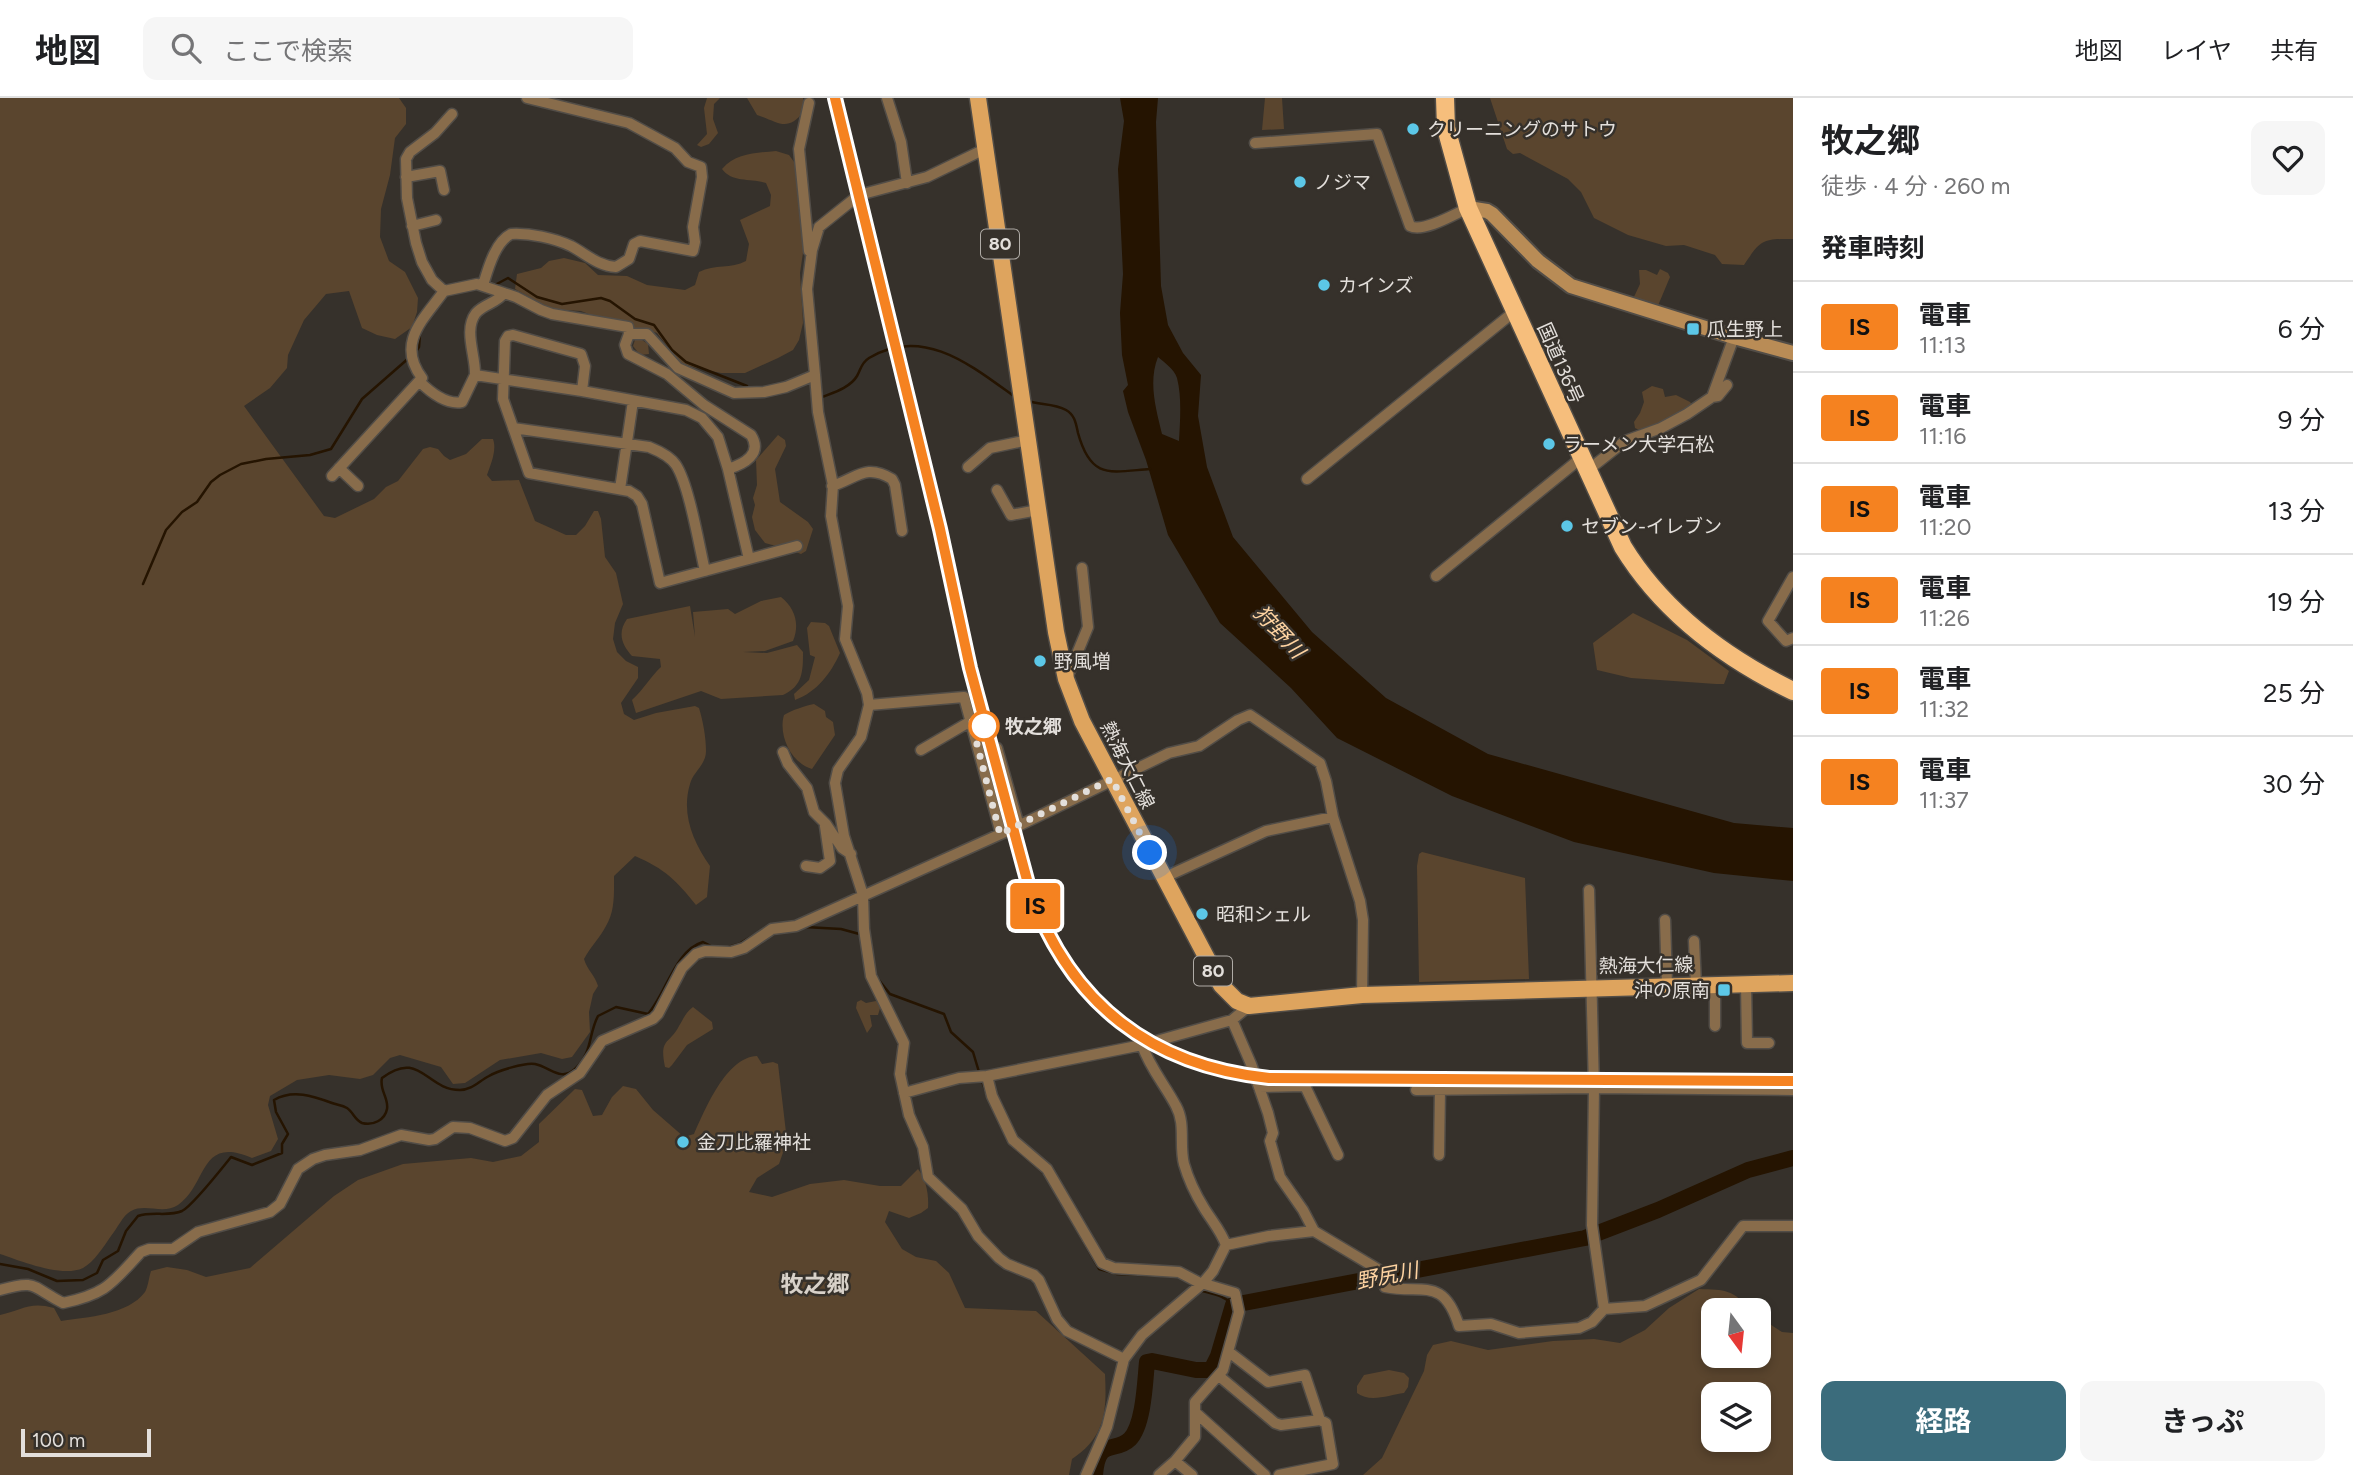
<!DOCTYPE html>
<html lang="ja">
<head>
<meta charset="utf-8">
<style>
	:root { --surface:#fff; --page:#f6f6f6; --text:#202124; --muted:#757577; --line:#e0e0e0; --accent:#3b6c7c }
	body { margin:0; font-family:Figtree,"Noto Sans JP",sans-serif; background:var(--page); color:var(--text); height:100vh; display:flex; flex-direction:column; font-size:26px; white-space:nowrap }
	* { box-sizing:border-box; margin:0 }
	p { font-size:23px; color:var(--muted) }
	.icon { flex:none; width:38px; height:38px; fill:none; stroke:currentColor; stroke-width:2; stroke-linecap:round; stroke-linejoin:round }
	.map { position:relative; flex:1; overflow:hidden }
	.details { display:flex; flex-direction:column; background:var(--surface); width:560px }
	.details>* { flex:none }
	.badge { padding:0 14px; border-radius:5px; font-size:24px; line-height:46px }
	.needle { width:46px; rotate:165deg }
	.buttons { position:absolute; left:1701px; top:1200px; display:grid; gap:14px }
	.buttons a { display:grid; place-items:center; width:70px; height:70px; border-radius:14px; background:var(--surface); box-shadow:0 4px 10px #0003; font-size:35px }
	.scale { position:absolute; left:21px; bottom:18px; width:130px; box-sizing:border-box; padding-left:7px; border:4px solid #e3dfdb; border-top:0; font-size:19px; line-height:24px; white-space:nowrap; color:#e3dfdb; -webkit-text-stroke:5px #36312b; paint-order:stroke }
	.you { position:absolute; width:35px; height:35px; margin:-18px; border:5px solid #fff; border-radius:50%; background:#1a73e8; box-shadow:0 0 0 10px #1a73e833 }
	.map>.badge { position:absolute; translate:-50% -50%; box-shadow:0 0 0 4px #fff }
	h2 { padding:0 28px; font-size:26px; line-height:63px }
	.round { display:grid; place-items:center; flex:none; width:74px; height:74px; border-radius:14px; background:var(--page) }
	.head { display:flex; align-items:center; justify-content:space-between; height:119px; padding:0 28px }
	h1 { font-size:33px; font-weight:700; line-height:52px }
	.primary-button { display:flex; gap:14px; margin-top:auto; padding:14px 28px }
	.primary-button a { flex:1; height:80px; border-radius:14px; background:var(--accent); color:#fff; font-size:28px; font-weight:700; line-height:80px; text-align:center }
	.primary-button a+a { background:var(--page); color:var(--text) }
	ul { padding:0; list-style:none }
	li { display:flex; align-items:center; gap:21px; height:91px; padding:0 28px; border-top:2px solid var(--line) }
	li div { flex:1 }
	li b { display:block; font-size:26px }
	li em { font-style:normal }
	li .badge { min-width:77px; font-weight:700; text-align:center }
	header { display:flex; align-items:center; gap:42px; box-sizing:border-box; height:98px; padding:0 35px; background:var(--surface); border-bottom:2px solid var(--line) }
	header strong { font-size:33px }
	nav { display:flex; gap:38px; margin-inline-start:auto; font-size:24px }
	.search { width:490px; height:63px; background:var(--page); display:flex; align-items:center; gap:18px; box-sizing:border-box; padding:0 24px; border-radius:14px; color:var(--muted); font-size:26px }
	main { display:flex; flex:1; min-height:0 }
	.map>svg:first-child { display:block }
	.green { fill:#5a452e; fill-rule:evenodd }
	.water { fill:#251401; fill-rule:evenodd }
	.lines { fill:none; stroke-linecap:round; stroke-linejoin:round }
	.stream { stroke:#251401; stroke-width:2.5 }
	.river { stroke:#251401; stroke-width:16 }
	.street-casing { stroke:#524d47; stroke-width:13 }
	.secondary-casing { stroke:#524d47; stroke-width:18 }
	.primary-casing { stroke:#524d47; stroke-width:19 }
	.highway-casing { stroke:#524d47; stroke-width:21 }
	.street { stroke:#886c4b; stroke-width:10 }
	.secondary { stroke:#b98c56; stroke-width:14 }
	.primary { stroke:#dea45e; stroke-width:16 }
	.highway { stroke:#f6be7c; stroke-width:18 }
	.rail { stroke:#b0aca7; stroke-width:2.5; stroke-dasharray:12 12; stroke-linecap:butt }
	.line-casing { stroke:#fff; stroke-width:16 }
	.line { stroke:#f58220; stroke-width:10 }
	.walk { stroke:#e3dfdb; stroke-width:7; stroke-dasharray:0 12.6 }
	.poi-dot { fill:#5cc7e7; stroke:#36312b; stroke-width:2.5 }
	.stop-dot { fill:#fff; stroke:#f58220; stroke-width:3.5 }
	.labels { text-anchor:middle; stroke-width:5; stroke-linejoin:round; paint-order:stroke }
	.shield { fill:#36312b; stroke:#afaba6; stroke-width:2 }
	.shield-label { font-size:18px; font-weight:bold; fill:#e3dfdb }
	.poi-label { font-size:19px; fill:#e3dfdb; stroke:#36312b; text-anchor:start }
	.street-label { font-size:19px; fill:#e3dfdb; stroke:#36312b }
	.stop-label { font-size:19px; font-weight:bold; fill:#e3dfdb; stroke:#36312b; text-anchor:start }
	.water-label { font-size:21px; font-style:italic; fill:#fed3a1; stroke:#36312b }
	.quarter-label { font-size:23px; font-weight:bold; fill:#d8d1c9; stroke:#36312b }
</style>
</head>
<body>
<header>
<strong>地図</strong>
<div class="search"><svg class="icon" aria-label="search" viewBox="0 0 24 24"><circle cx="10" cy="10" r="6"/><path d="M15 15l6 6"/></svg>ここで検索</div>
<nav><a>地図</a><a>レイヤ</a><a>共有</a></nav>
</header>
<main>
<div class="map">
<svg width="1793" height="1377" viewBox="0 0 1793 1377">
	<rect width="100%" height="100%" fill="#36312b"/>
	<!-- green -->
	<path class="green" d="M0,0H399L406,10V26L395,40L390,77L381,111L380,139L389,163L405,174L418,200L417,214L412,229L395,241L377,237L362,230L349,193L326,196L304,222L288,257L287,270L270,290L244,308L324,418L335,420L374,401L386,389L398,383L423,351L430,349L438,351L444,358L450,362L466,356L482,341H493C497,352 491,366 487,377L492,383L519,382L535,423L566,437H576L585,428L594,413H598L601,421L605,459L616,475L623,506L615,525L613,541L617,554L626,563L638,569V580L621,605L624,616L634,622L656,615L695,608L699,610C703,623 706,639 706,653C706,667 693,674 690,686C681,716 693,744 710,768L707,799L696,807C676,782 665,771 635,758L614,778C614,796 615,813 606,828C600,840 590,849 584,861C587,872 595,877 598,888L593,896L589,914L590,934L572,959L562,961L541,955L500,962L465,985L453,986L441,969L400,957L390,960L373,977L360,981L329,977L297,982L270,998L268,1007L278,1041L271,1053L252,1060C199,1037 208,1086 178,1107C163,1117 146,1105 131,1113C123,1117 117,1131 111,1138C104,1148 94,1164 83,1170C62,1180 21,1163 0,1156Z
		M707,0H720L714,6L713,21L718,35L709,46L701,49L697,47L707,36L704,10Z
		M747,0H803L804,13C787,35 779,24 757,17Z
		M1265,0H1282L1284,31L1262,32Z
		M1490,0H1793V141C1763,141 1761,141 1744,167L1722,166L1715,157L1684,147L1666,148L1628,137L1594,120L1581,94L1568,81L1520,55L1513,56L1507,51Z
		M776,53L789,57L797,68L805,141L800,175L803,225L799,242L793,252L778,260L745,275H721L697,270L681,265L657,235L645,231L632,233L581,213L550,211L515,191L517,176L541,170L549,163L564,160L585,165L598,177L627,178L647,187L685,192L695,187L699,174C715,166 731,171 746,163L749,146L740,122L770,108L771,97L766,85C751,80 732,85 722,71C736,55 755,55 776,53Z
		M1660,171L1668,175L1670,179L1657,210L1633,201L1640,186L1639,172H1646L1657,177Z
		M635,242H642L648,246L649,256L640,257L633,248Z
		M1652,288L1663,291L1665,299L1676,297L1690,304L1692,307L1690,311L1655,327C1650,333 1642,334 1635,330L1634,324L1640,315L1644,304L1642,294Z
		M778,337L785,342L786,348L775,371L780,404L808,424L813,431L806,453L801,456L793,453L786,447L776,448L765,445L755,432L752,419L755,407L753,400L757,387L756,362Z
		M781,499C795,510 800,526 793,543L765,553L743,554L767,555L797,547L803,554C803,573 803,588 783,597L721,601L701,593L636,615L632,602C644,591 651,578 661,569L660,561L632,558C622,547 617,535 627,521L690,508L695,539L693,514L728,511L735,516L761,503Z
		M1633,515L1687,542L1729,573L1724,586H1716L1631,580L1597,572L1593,545Z
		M811,524L825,525L829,528L840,555C831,575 817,594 795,602L794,596L809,582L815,559L810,557L807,530Z
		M814,606L825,613L826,619L833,624L835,637L812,671C791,665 778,637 784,617C792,612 805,608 814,606Z
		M1422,754L1525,780L1529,881L1419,884L1417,768L1419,756Z
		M861,902L866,905L876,903L881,907L878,917H870L872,928L867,935L856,910L857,904Z
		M693,909L712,924L713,931L687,947L672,967L669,970L665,969C659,940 669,947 679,928C684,920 685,915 693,909Z
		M757,958L762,966L773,964L778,966L787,1043L779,1066L757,1080L749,1094L772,1099L810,1086L844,1082L880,1088H901L918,1071C926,1081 929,1096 928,1110L921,1115L909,1120L889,1113L885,1124L902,1151L916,1159L936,1163L949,1175L965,1210L1036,1213L1105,1276C1107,1314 1105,1339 1072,1361L1069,1377H0V1217C22,1212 30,1203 54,1210L61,1223C87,1219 128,1217 145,1194C148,1189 149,1179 151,1173L167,1169L187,1172L206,1179L250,1170L334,1098L358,1082L403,1066L471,1060L493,1064L521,1058L539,1044V1026L575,991L582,992L593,1018L602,1017L612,999L623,988L636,991L653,1012L684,1039L694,1036C705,1012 726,959 757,958Z
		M1699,1191C1725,1192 1734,1191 1750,1213H1713V1258H1759V1219L1782,1234L1793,1235V1377H1363L1382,1360L1424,1273L1427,1257L1433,1247L1451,1243L1488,1252L1553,1243L1594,1241L1620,1245L1645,1232L1669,1210ZM1713,1297H1759V1342H1713Z
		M1389,1272L1404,1275L1409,1280L1408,1289L1404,1295C1389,1297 1370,1305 1357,1295V1288L1364,1277Z"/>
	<!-- water -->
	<path class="water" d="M1120,0H1158L1156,24L1161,188L1168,227L1183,255L1201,277L1198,318L1207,369L1233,439L1312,534L1386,600L1488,656L1734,725L1793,730V783L1714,775L1574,744L1452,698L1337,640L1291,590L1220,525L1168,437L1146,362L1128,314L1123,293L1128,287L1122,257L1120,215L1123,176L1118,71L1124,23ZM1158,259C1165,265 1174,271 1177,280C1182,299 1180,324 1179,343L1162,336C1156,311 1148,284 1158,259Z"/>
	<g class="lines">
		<!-- stream -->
		<path class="stream" d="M493,188L508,180L537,199L562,206L601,200L610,203L635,221L654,227L672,252L686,264L747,288
			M415,255L419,249L420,235
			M820,300C832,295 850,290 857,278C861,271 861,265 869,260C923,227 972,268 1015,299
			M1028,303C1040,307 1054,305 1066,312C1075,317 1076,326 1078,335C1091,382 1110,374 1150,371
			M143,486L166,432L182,414L197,404L211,384L220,377L241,366L266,361L310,357L331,351L362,301L410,259
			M805,829L841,831L863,837
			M725,850L739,846L772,826
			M878,881L890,896L944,916L951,934L973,954L979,974
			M981,980L988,1000
			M994,1013L1011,1047L1046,1077
			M1061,1104L1099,1171L1117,1176L1169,1178
			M0,1166L28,1171L57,1183L83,1182L97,1175L103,1162L118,1153L126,1133L138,1118C152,1113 169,1119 182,1113C192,1108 223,1069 231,1059L252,1067L282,1055V1046L288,1036L276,1014L274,1002C293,991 313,998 332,1005C337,1007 342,1007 347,1010C353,1014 355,1022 362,1025C373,1028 385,1022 387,1011C389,1000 379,992 382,980C420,951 426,992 460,992C472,992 479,983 489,978C497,973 526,964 535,966C550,969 561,984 575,971C593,954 588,937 598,918L616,909L648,916C666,896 675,852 703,844L715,850
			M1199,1192C1212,1196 1224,1197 1233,1207"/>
		<!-- river -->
		<path class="river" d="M1095,1377C1098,1338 1115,1356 1130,1341C1144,1326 1145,1283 1147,1264L1152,1263L1196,1272H1211L1218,1258L1233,1207L1585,1140L1658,1112L1748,1072L1793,1060"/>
		<!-- street casing -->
		<g class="street-casing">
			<path id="street" d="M887,0L901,44L907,85
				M809,5L799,51L809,153
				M1255,45L1377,36L1410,128C1423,135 1455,116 1468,110
				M987,50L927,79L859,97L819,129L812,152L807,191L815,277L818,314L833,387L831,418L848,508L845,541L867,595L869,607L861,639L838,672L835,685L844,738L863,797L864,831L871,878L904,945L900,976L909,1017L923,1049L928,1079L962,1111L978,1138L999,1160L1007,1166L1034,1177L1039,1182L1057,1221L1067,1233L1124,1261
				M406,79L440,73L444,92
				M412,128L436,122
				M483,187C488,171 495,144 511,136C530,135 554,140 571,148C586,156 598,168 616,169L629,161L634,146L640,143L693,153L695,144L693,129L702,79L701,69L688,64L675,50L629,25L527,0
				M444,193L432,182L422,164L416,145L407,100L406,61L410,54L435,35L452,16
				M629,236L625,247L628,256L667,276L704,307L751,337C763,356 744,366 728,371
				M629,236H647L678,270L734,295L764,294L786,289L815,277
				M513,237L581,256L585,268L582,293L686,312L702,320L718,339L728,371L749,461L660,485L642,406L637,398L629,393L529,375L503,301L505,243L508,238Z
				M475,277C476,258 463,232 476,215C484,206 497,205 504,195
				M419,283C430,294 446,307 462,304L475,277L582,293
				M1712,299L1734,239
				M513,330L649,349C659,353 670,358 676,367C689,387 699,447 705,473
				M968,369L990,350L1028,342
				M339,370L358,388
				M1587,373L1625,343L1661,330L1687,316L1712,299L1718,298L1727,287
				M332,378L422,280C396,245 423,222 444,193L477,186L516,199L541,212L552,216L628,229L629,236
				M1307,381L1515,213
				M832,388C857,380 866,365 892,381L895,387L902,433
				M620,391L633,303
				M997,392L1011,417L1038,412
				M749,461L797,448
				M1436,478L1581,360
				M1793,479L1768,523L1786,543L1793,540
				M1067,580L1088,529L1082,470
				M869,607L964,599L1001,736
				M997,650L1019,728
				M921,652L971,623
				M783,654L788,666L807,690L814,714L826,726L842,750L851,756
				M806,768L820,770L830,763L825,728
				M1163,780L1266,733L1333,719
				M1589,792L1594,990L1592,1127L1604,1211
				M1665,822L1667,887
				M1694,843L1696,887
				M1715,886V928
				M1746,886L1747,945H1769
				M1232,922L1251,966L1268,1015L1273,1035L1270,1043L1280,1079L1303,1112L1314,1133L1381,1173L1385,1189C1422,1197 1443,1177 1459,1228L1491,1226L1519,1235L1579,1230L1592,1224L1604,1211L1645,1208L1701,1182L1743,1128H1793
				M987,978L992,998L1013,1042L1047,1071L1102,1165L1114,1170L1179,1174L1198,1184L1235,1195L1239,1214L1223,1272L1195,1304V1339L1175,1363L1159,1377
				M1259,989L1305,988L1338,1057
				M1416,992L1594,990L1793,992
				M904,995L959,980L987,978L1142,947L1232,922L1249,908
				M1439,1057L1440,992
				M1226,1147L1269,1138L1314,1133
				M0,1192C38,1181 31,1189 63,1205C107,1196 112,1185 141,1154L149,1151H173L198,1134L270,1114L280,1106L298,1071L313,1061L325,1057L360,1052L401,1037L429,1042L435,1041L453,1029L470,1030L505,1043L513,1040L547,997L580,975L602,943L653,921L658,916L682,870L696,856L705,853L731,854L744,850L772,831L796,828L1014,730L1169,655L1199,648L1238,622L1250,617L1320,665L1326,683L1333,719L1360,803L1363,822L1362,897
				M1229,1254L1268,1284L1305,1277L1320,1322
				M1219,1278L1275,1325L1281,1327L1320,1322L1326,1325L1333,1366L1279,1377
				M1195,1314L1265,1377
				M1175,1363L1192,1377
				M1086,1377L1107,1329L1124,1261L1142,1237L1203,1185L1213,1173L1226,1147C1221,1133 1212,1123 1204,1110C1196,1097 1188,1080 1184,1066C1179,1047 1186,1026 1176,1008C1165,987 1150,970 1142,947"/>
		</g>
		<!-- secondary casing -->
		<g class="secondary-casing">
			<path id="secondary" d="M1468,110L1487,113L1492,116L1538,163L1571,188L1734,239L1793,255"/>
		</g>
		<!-- primary casing -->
		<g class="primary-casing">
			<path id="primary" d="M978,0L1056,534L1066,581L1082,623L1221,887L1237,903L1249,908L1362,897L1793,885"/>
		</g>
		<!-- highway casing -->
		<g class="highway-casing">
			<path id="highway" d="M1445,0L1446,30L1468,110L1623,449C1663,514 1725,560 1793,593"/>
		</g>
		<!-- street -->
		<use href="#street" class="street"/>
		<!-- secondary -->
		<use href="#secondary" class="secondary"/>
		<!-- primary -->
		<use href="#primary" class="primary"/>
		<!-- highway -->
		<use href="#highway" class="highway"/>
		<!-- rail -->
		<path class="rail" d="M835,0L1030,793C1069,906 1152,968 1269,980L1793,983"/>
	</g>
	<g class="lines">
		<!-- line casing -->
		<g class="line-casing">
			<path id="line" d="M835,0L940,431L970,570L1030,793C1070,905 1151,968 1269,980L1793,983"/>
		</g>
		<!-- line -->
		<use href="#line" class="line"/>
		<!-- walk -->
		<path class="walk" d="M984,628L971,623L1000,736L1112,681L1150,755"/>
	</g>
	<!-- markers -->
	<g class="poi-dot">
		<circle cx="1413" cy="31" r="7"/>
		<circle cx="1300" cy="84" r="7"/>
		<circle cx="1324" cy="187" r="7"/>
		<rect x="1686" y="224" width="14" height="14" rx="3.5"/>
		<circle cx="1549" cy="346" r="7"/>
		<circle cx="1567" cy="428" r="7"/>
		<circle cx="1040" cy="563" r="7"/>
		<circle cx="1202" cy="816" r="7"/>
		<rect x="1717" y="885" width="14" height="14" rx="3.5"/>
		<circle cx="683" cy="1044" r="7"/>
	</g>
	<circle class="stop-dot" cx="984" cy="628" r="14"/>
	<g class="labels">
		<!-- shield labels -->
		<g class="shield">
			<rect x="981" y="131.5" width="38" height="29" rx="5"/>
			<rect x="1194" y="858.5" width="38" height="29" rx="5"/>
		</g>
		<g class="shield-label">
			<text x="1000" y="152">80</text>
			<text x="1213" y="879">80</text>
		</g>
		<!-- poi labels -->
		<g class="poi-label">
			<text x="1427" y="38">クリーニングのサトウ</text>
			<text x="1314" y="91">ノジマ</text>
			<text x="1338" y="194">カインズ</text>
			<text x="1707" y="238">瓜生野上</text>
			<text x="1563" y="353">ラーメン大学石松</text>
			<text x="1581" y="435">セブン-イレブン</text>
			<text x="1054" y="570">野風増</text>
			<text x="1216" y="823">昭和シェル</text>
			<text x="1710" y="899" text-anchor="end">沖の原南</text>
			<text x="697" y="1051">金刀比羅神社</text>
		</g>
		<!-- street labels -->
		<g class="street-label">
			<text transform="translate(1561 265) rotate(66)" y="7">国道136号</text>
			<text transform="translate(1128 667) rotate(63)" y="7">熱海大仁線</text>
			<text transform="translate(1646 867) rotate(-1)" y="7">熱海大仁線</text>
		</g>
		<!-- stop labels -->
		<g class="stop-label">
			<text x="1005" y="635">牧之郷</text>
		</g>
		<!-- water labels -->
		<g class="water-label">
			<text transform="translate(1279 534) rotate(47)" y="7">狩野川</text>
			<text transform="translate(1387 1178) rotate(-11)" y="7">野尻川</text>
		</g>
		<!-- quarter labels -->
		<g class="quarter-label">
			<text x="815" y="1194">牧之郷</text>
		</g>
	</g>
</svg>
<div class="buttons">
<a><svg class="needle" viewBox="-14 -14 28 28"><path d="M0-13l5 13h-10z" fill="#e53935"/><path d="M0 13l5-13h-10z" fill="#757577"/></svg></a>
<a><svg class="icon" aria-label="layers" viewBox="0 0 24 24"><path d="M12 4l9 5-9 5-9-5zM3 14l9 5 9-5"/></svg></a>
</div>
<div class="scale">100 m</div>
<div class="you" style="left:1150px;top:755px"></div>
<b class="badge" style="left:1035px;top:808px;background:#f58220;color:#111">IS</b>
</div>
<section class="details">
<div class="head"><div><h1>牧之郷</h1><p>徒歩 · 4 分 · 260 m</p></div><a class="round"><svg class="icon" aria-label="heart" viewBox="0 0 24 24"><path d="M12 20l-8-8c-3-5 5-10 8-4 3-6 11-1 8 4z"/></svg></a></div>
<h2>発車時刻</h2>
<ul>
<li><span class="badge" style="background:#f58220;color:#111">IS</span><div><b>電車</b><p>11:13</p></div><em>6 分</em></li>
<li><span class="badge" style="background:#f58220;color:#111">IS</span><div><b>電車</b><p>11:16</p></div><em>9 分</em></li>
<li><span class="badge" style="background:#f58220;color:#111">IS</span><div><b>電車</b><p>11:20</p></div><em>13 分</em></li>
<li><span class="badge" style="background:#f58220;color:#111">IS</span><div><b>電車</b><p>11:26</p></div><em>19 分</em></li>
<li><span class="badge" style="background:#f58220;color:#111">IS</span><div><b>電車</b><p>11:32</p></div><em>25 分</em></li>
<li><span class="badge" style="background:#f58220;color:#111">IS</span><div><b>電車</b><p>11:37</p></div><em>30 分</em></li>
</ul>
<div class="primary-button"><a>経路</a><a>きっぷ</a></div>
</section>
</main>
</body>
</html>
